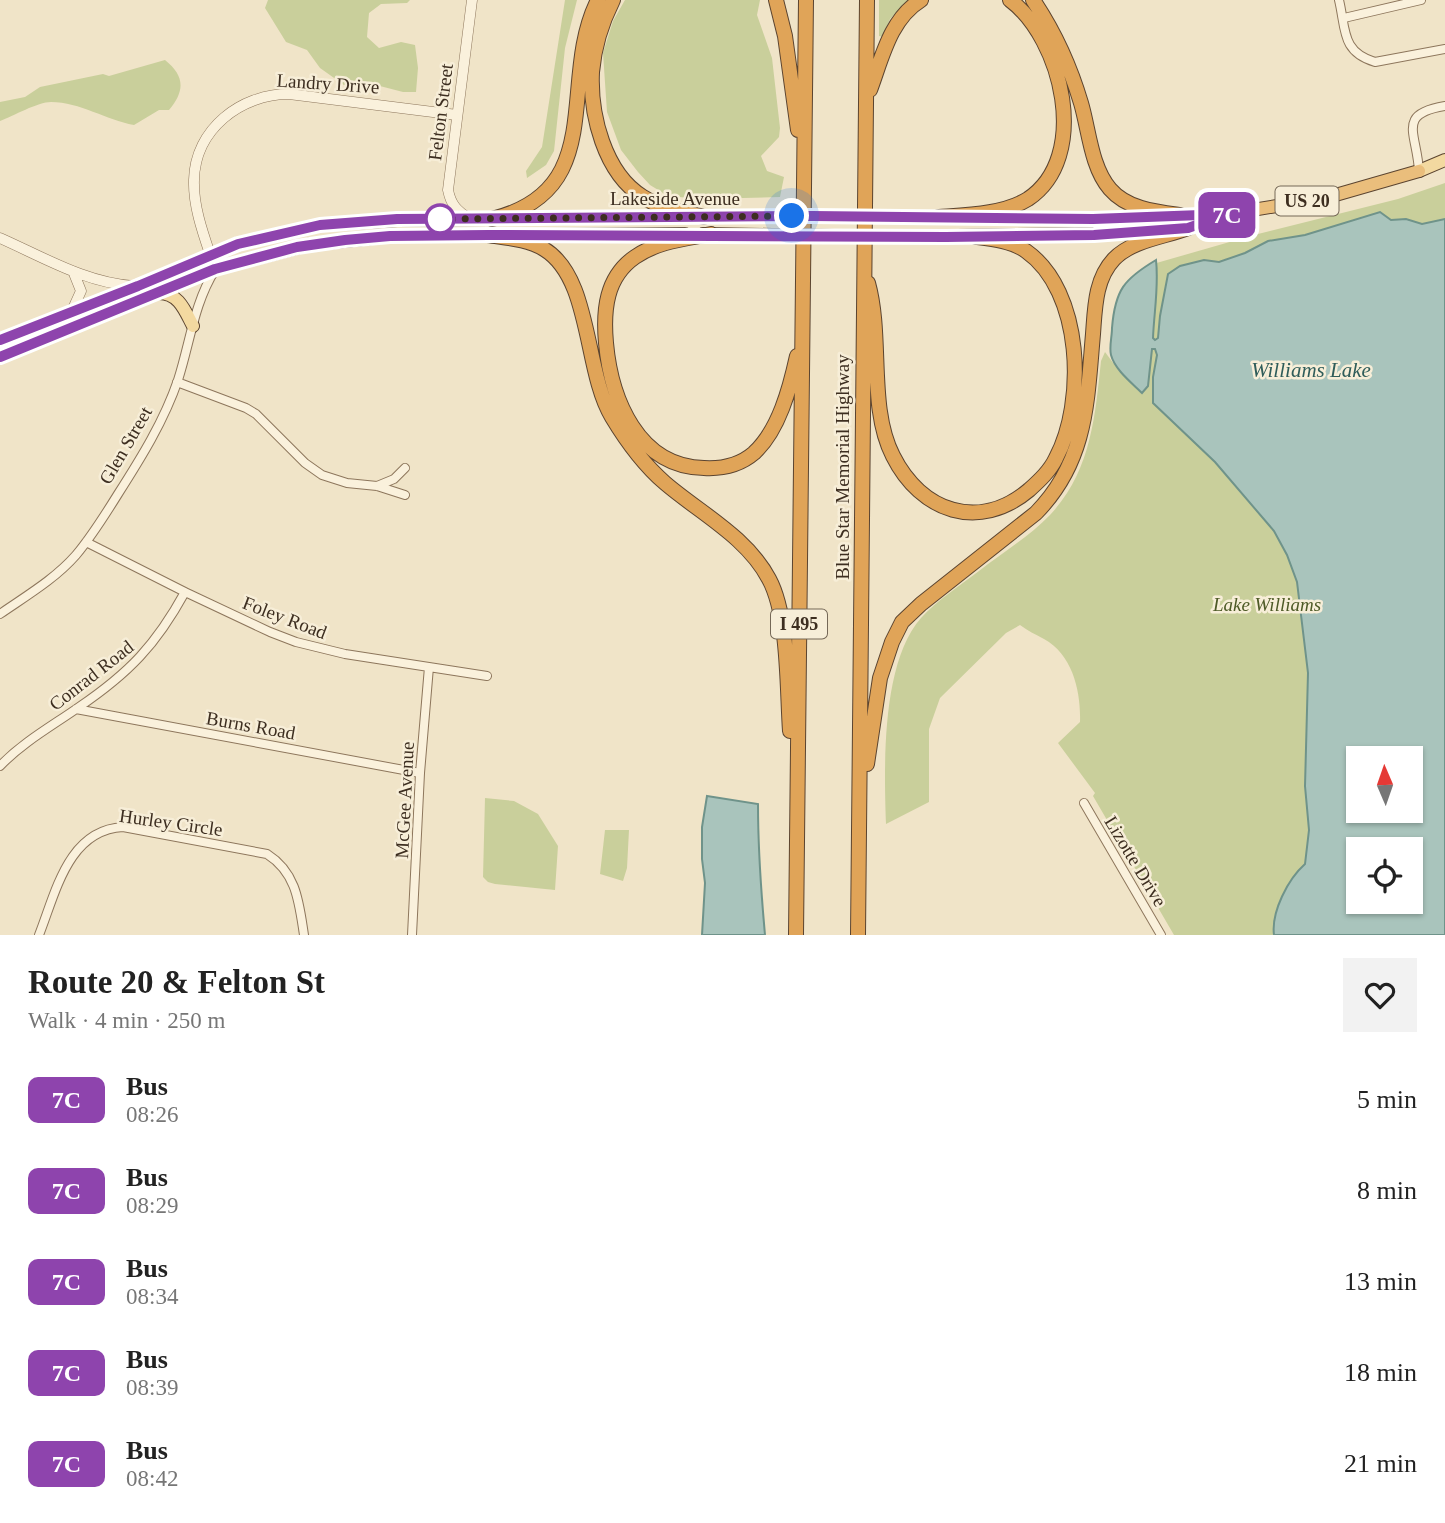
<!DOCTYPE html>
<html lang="en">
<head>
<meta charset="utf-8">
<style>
	:root { --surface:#fff; --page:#f2f2f2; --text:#222; --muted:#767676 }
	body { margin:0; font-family:Georgia,serif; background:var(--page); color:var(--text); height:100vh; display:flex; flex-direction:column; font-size:26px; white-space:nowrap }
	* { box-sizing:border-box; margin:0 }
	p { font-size:23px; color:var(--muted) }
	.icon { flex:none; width:38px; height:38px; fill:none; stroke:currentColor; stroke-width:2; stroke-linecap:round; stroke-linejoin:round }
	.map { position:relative; height:935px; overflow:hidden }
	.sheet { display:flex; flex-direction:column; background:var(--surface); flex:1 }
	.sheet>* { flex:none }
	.badge { padding:0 14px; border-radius:10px; font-size:24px; line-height:46px }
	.needle { width:46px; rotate:358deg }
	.buttons { position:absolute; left:1346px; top:746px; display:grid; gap:14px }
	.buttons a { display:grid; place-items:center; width:77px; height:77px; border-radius:0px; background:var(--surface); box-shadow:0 2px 5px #0004; font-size:35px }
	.you { position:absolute; width:35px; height:35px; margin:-18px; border:5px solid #fff; border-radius:50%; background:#1a73e8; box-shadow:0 0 0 10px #1a73e833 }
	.map>.badge { position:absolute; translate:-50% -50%; box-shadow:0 0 0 4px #fff }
	.round { display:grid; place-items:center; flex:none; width:74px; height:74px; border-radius:0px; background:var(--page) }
	.overview { display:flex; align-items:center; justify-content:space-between; height:119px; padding:0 28px }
	h1 { font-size:33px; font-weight:800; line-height:52px }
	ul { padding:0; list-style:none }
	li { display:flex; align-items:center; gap:21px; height:91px; padding:0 28px }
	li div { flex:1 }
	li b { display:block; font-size:26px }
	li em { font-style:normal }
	li .badge { min-width:77px; font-weight:700; text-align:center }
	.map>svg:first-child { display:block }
	.green { fill:#c9cf9b; fill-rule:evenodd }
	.water { fill:#a9c4bc; stroke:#6f938a; stroke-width:2; fill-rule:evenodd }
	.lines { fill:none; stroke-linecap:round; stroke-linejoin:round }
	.minor-casing { stroke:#8d765c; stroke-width:10 }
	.tertiary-casing { stroke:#8d765c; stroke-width:11 }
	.primary-casing { stroke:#5b4430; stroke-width:14 }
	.trunk-casing { stroke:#5b4430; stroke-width:14 }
	.motorway-casing { stroke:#5b4430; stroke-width:16 }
	.minor { stroke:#faf1dc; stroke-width:8 }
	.tertiary { stroke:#faf1dc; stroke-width:10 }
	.primary { stroke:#f3d9a0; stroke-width:12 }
	.trunk { stroke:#eabe7c; stroke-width:12 }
	.motorway { stroke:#e0a458; stroke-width:14 }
	.primary-bridge-casing { stroke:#5b4430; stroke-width:14; stroke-linecap:butt }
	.primary-bridge { stroke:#f3d9a0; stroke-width:12 }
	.line-casing { stroke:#fff; stroke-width:16 }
	.line { stroke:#8e44ad; stroke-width:10 }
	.walk { stroke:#3d2e20; stroke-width:7; stroke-dasharray:0 12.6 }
	.stop-dot { fill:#fff; stroke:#8e44ad; stroke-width:3.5 }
	.labels { text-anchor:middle; stroke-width:5; stroke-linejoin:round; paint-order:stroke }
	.shield { fill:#f7eed8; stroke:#756857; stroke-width:2 }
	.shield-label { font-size:18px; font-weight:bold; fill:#3d2e20 }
	.street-label { font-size:19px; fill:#3d2e20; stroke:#f7eed8 }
	.park-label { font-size:19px; font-style:italic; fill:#4d5a26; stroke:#f7eed8 }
	.water-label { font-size:21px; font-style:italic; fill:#2f5d5a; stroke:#f7eed8 }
</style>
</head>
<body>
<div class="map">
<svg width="1445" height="935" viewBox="0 0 1445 935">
	<rect width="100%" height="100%" fill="#f0e4c8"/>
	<!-- green -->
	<path class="green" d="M268,0H410L407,3L381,4L369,13L367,37L379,48L401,42L415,45L418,68L416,92H403L376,85H344L320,68L307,50L286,42L265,8Z
		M565,0H577L565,48L554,151L546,165L527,178L526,171L542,147Z
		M625,0H760L757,15L772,58L780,128L779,137L761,156L767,171L784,177L780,197L701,199L668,196L650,185L638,172L621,150L607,112L603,53L613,21Z
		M879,0H909L890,19L883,37L879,36Z
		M165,60C185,76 185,91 169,110H159L134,125C106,120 80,102 51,102C38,102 13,116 0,121V102L25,97L40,87L103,74L109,76Z
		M1445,183V935H1174L1093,796L1095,793L1058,743L1080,722C1081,692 1073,655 1044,639C1035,634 1028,631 1020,625L1006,633L940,698L929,729V802L886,824C884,768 881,663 921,618C936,601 961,585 979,571C1002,553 1030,536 1050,515C1091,471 1095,417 1101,361L1105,352L1117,368L1124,299L1153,264L1254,235L1398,199ZM1358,758H1410V810H1358ZM1358,849H1410V901H1358Z
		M485,798L514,801L538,814L558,846L555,890L495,884L488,882L483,877Z
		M605,830H629L627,868L623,881L600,874Z"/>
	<!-- water -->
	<path class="water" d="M1380,212L1391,220L1406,219L1422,224L1445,219V935H1274C1271,912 1288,879 1305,864L1309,830L1305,786L1308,673L1297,582L1287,555L1274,531L1215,462L1153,403V377L1157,355L1155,349H1152L1148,386L1142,393C1132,383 1115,370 1111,355C1109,347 1112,337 1112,328C1115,290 1124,279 1156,260C1159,286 1154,312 1153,338L1155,340L1158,338L1160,316L1168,274L1180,266L1204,260L1219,262L1245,253L1268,241L1305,235ZM1358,758H1410V810H1358ZM1358,849H1410V901H1358Z
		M707,796L758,804C758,848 761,891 765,935H702L705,883L702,859V827Z"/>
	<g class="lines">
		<!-- minor casing -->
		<g class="minor-casing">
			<path id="minor" d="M1339,0C1346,29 1341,52 1375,62L1445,49
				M1344,18L1421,0
				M1419,171C1417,133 1396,114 1445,106
				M177,382L246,408L256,414L305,463L322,475L347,483L377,486L405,495
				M377,486L394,479L405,468
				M86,542L185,592L270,632L296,642L345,654L487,676
				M0,614C26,596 55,579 76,555C92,536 105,515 118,494C141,458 164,421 178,380C190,343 194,303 215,270
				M76,709L420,773
				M0,766C23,742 52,726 79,707C129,673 156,645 185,592
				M1084,803L1161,935
				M39,935C56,892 68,830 123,827L267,854C297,873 299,903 304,935
				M412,935L420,773L429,667"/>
		</g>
		<!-- tertiary casing -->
		<g class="tertiary-casing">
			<path id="tertiary" d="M470,219C457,211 451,205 448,190L472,0
				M0,238C43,257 86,283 134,286
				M215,269C206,241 193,210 194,180C195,129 241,94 289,94L457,115
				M71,313L81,291L73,271"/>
		</g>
		<!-- primary casing -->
		<g class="primary-casing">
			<path id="primary" d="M1419,171L1445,160
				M895,217H948
				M980,218L1121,219L1214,215
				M703,234L772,235
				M896,237L1144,233L1188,228L1228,214
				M159,293C179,293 185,311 193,326
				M0,340L138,286L238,244L320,225L397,220L772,216
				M0,357L215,269L307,245L390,236L685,234"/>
		</g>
		<!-- trunk casing -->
		<g class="trunk-casing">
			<path id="trunk" d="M1228,214L1325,198L1419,171"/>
		</g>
		<!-- motorway casing -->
		<g class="motorway-casing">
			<path id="motorway" d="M613,0C602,22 594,48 592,72C590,114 604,173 643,197C660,208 684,212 704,217
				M776,0L785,36L798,130
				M1033,0C1054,31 1070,66 1081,103C1089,130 1091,167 1110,189C1127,209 1156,212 1180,215
				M870,90C882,58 890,19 921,0
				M939,217C967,215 1004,214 1028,199C1091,157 1062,39 1010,0
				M492,219C610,190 557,81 598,0
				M711,234C685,239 658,241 635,257C606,277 603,310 606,343C611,399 638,467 704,468C722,469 740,465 754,453C779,430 790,388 797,356
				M488,235C507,238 527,239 544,249C592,278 584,371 612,417C627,442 643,464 665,483C700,513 747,537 769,579C789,616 787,689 790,731
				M868,283C883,337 868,408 893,456C921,512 979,532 1029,490C1039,481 1050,471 1056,458C1086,402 1083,291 1026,251C1012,241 993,239 976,237
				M867,764L880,678L892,642L902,622L921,604L1036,513C1087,461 1087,402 1093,334C1095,308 1095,279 1114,259C1132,240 1165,237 1188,228
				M796,935L806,0
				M858,935L867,0"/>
		</g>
		<!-- minor -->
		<use href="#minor" class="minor"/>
		<!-- tertiary -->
		<use href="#tertiary" class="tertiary"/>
		<!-- primary -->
		<use href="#primary" class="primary"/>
		<!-- trunk -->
		<use href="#trunk" class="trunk"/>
		<!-- motorway -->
		<use href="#motorway" class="motorway"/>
		<!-- primary-bridge casing -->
		<g class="primary-bridge-casing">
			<path id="primary-bridge" d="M772,216L895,217
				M772,235L896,237"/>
		</g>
		<!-- primary-bridge -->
		<use href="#primary-bridge" class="primary-bridge"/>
	</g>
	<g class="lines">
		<!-- line casing -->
		<g class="line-casing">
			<path id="line" d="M0,340L138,286L238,244L320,225L397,219L812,216L1093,219L1228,214L1188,228L1094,235L946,237L488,235L390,236L345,240L297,247L215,269L0,357"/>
		</g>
		<!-- line -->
		<use href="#line" class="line"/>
		<!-- walk -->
		<path class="walk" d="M440,219L792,216"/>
	</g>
	<!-- markers -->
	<circle class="stop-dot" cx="440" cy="219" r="14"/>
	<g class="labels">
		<!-- shield labels -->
		<g class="shield">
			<rect x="1275.5" y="186.5" width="63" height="29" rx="5"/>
			<rect x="771" y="609.5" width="56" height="29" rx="5"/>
		</g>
		<g class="shield-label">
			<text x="1307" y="207">US 20</text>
			<text x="799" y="630">I 495</text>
		</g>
		<!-- street labels -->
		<g class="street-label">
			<text transform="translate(328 83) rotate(4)" y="7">Landry Drive</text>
			<text transform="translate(440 112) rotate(-83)" y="7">Felton Street</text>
			<text x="675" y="205">Lakeside Avenue</text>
			<text transform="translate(125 445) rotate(-60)" y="7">Glen Street</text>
			<text transform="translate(842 467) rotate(-90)" y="7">Blue Star Memorial Highway</text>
			<text transform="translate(285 617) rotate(21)" y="7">Foley Road</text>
			<text transform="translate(91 675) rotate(-38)" y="7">Conrad Road</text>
			<text transform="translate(251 725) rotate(10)" y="7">Burns Road</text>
			<text transform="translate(404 800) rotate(-87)" y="7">McGee Avenue</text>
			<text transform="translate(171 822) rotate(8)" y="7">Hurley Circle</text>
			<text transform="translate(1136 861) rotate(59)" y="7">Lizotte Drive</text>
		</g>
		<!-- park labels -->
		<g class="park-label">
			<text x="1267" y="611">Lake Williams</text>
		</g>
		<!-- water labels -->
		<g class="water-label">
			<text x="1311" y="377">Williams Lake</text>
		</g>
	</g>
</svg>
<div class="buttons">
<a><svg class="needle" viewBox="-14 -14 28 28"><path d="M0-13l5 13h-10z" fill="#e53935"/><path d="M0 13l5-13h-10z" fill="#767676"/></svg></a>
<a><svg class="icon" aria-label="locate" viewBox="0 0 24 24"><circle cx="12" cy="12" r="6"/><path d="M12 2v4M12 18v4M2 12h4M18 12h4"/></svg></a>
</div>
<div class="you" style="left:792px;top:216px"></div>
<b class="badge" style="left:1227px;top:215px;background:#8e44ad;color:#fff">7C</b>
</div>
<section class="sheet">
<div class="overview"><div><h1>Route 20 &amp; Felton St</h1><p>Walk · 4 min · 250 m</p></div><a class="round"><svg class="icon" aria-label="heart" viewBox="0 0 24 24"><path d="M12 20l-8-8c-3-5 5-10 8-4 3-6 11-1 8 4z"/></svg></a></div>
<ul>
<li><span class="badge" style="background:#8e44ad;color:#fff">7C</span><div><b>Bus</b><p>08:26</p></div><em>5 min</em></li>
<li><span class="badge" style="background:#8e44ad;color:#fff">7C</span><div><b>Bus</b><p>08:29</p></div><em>8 min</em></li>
<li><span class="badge" style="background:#8e44ad;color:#fff">7C</span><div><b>Bus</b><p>08:34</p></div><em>13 min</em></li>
<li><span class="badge" style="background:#8e44ad;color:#fff">7C</span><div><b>Bus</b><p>08:39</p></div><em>18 min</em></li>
<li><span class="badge" style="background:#8e44ad;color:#fff">7C</span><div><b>Bus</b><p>08:42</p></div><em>21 min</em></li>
</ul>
</section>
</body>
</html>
